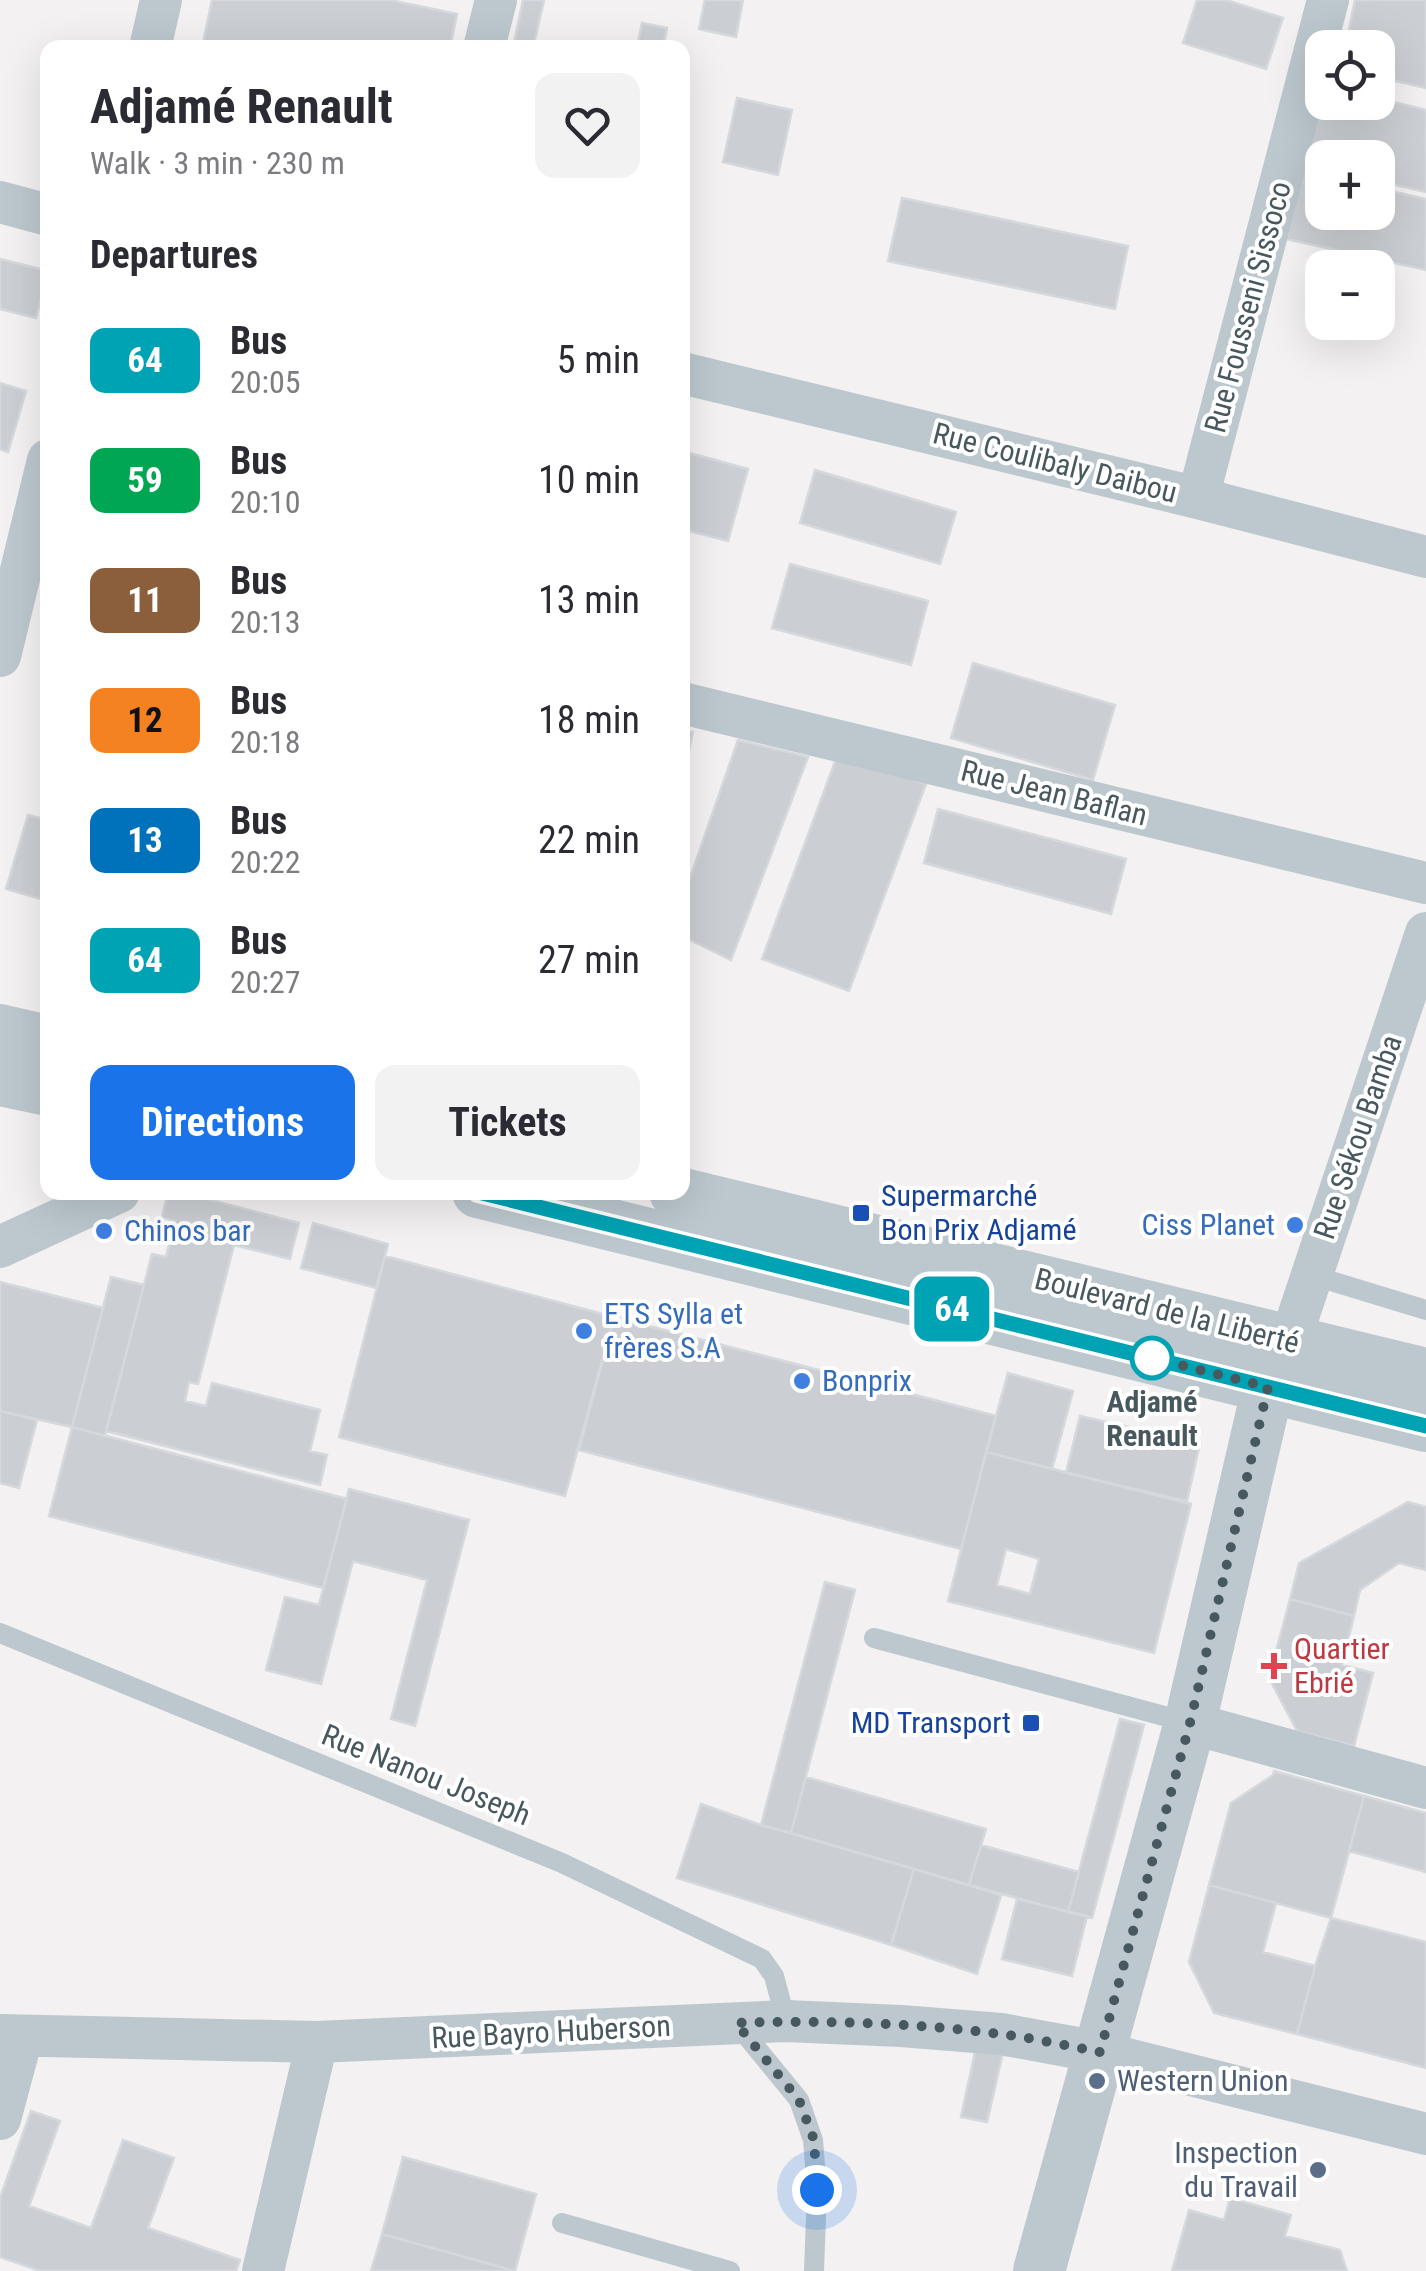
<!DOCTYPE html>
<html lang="en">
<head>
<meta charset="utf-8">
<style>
	:root { --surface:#fff; --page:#f2f2f3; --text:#2b2b33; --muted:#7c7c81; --accent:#1a73e8 }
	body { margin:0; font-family:"Roboto Condensed",sans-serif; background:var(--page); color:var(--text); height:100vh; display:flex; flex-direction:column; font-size:38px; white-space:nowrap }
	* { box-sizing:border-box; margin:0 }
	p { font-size:32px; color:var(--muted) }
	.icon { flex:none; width:55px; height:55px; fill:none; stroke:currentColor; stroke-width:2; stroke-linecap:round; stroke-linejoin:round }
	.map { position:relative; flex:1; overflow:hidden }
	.sheet { position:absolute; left:40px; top:40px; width:650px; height:1160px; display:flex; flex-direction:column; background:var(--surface); border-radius:20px; box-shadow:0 10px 40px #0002 }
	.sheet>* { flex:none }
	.badge { padding:0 20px; border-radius:15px; font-size:35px; line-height:65px }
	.controls { position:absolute; left:1305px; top:30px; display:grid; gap:20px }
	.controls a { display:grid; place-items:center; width:90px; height:90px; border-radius:20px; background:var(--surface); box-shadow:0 10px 40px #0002; font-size:50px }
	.you { position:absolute; width:50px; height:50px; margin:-25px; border:8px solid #fff; border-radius:50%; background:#1a73e8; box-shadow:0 0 0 15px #1a73e833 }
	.map>.badge { position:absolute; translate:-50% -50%; box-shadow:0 0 0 5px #fff }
	h2 { padding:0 50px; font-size:38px; line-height:90px }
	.round { display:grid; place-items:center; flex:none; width:105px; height:105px; border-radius:20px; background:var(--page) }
	.headline { display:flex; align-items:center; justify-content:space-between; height:170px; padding:0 50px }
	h1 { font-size:48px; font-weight:700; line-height:75px }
	.button { display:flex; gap:20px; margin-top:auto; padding:20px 50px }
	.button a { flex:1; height:115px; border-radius:20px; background:var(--accent); color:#fff; font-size:40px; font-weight:700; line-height:115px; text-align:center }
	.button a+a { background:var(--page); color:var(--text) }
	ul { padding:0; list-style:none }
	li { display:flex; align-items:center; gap:30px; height:120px; padding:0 50px }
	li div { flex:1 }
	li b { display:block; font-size:38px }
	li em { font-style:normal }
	li .badge { min-width:110px; font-weight:700; text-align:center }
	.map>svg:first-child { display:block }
	.building { fill:#cbcfd3; stroke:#d5d8dc; stroke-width:2.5; fill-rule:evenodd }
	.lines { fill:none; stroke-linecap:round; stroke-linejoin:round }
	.service { stroke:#bcc8ce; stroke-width:20 }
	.minor { stroke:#bcc8ce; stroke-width:42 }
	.tertiary { stroke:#bcc8ce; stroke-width:52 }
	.line-casing { stroke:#fff; stroke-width:22 }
	.line { stroke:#00a3b4; stroke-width:15 }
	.walk { stroke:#48585f; stroke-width:10; stroke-dasharray:0 18 }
	.transit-dot { fill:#1a4fb4; stroke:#fff; stroke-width:4 }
	.shop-dot { fill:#3f7fe0; stroke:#fff; stroke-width:4 }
	.stop-dot { fill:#fff; stroke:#00a3b4; stroke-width:5 }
	.health-dot { fill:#e0444e; stroke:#fff; stroke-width:4 }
	.service-dot { fill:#5c6f8a; stroke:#fff; stroke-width:4 }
	.labels { text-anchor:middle; stroke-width:8; stroke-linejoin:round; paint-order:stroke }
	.street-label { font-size:30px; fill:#48585f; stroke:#fff }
	.transit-label { font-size:30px; fill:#164399; stroke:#fff; text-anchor:start }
	.shop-label { font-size:30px; fill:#366cbe; stroke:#fff; text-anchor:start }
	.stop-label { font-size:30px; font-weight:bold; fill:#48585f; stroke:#fff }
	.health-label { font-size:30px; fill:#be3a42; stroke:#fff; text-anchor:start }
	.service-label { font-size:30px; fill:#4e5e75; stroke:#fff; text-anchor:start }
</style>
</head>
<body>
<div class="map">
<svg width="1426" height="2271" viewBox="0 0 1426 2271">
	<rect width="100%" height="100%" fill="#f3f1f1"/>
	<!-- building -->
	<path class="building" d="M212,0H390L457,14L450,48H223L203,43Z
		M523,0H544L533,48H513Z
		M705,0H743L736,37L699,29Z
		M1197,0H1226L1283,18L1266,69L1183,43Z
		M1355,0H1426V88L1378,77V48H1345Z
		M642,23L667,28L663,48H637Z
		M737,98L792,110L778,175L723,162Z
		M1378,98L1426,110V192L1378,181V158H1322V168L1305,164L1322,102H1378Z
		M1302,172L1322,176V212H1378V188L1426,199V270L1287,239Z
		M902,198L1128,246L1115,309L888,261Z
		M0,259L48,271L36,318L0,309Z
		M0,383L26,391L8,452L0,449Z
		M682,451L748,469L728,541L682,529Z
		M815,470L956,512L940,564L800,523Z
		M790,564L928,601L911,665L772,628Z
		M973,663L1115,705L1093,780L951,738Z
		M682,730L693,732L682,782Z
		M738,740L808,757L731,960L682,936V901Z
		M839,751L926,784L849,991L762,959Z
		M938,809L1126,859L1111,914L924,863Z
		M28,815L48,820V901L6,889Z
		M168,1192H180L299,1223L290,1259L234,1245L198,1384L189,1382L185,1401L206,1406L212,1383L320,1410L310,1451L327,1455L320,1485L106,1431L152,1254L166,1257L175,1221L162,1217Z
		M313,1223L388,1244L376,1288L301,1268Z
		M385,1256L614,1317L565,1496L339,1437Z
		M111,1277L144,1285L105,1436L72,1427Z
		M0,1282L103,1308L72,1427L0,1411Z
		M614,1317L996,1416L961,1549L579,1450Z
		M1008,1373L1073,1391L1052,1469L986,1452Z
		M0,1411L37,1420L19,1488L0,1483Z
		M1080,1416L1200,1443L1187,1501L1066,1473Z
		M72,1427L347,1499L323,1588L49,1516Z
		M986,1452L1191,1504L1154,1653L948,1601ZM1006,1549L1039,1559L1030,1594L997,1585Z
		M349,1489L469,1520L415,1726L391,1719L427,1580L353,1561L321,1684L266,1670L285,1597L319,1605Z
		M1408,1502L1426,1507V1570L1399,1563L1360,1590L1354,1616L1290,1599L1299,1563Z
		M825,1582L855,1590L791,1833L761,1825Z
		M1290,1599L1354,1616L1342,1665L1373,1673L1354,1746L1297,1731L1269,1678Z
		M1120,1719L1144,1725L1092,1918L1068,1912Z
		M1274,1771L1364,1796L1331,1918L1209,1885L1231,1803L1273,1775Z
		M806,1777L986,1829L969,1885L791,1833Z
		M1364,1796L1426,1813V1872L1349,1851Z
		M701,1804L761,1825L914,1869L891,1945L677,1878Z
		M981,1845L1079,1872L1068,1912L969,1885Z
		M914,1869L1001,1895L977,1974L891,1945Z
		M1209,1885L1276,1903L1263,1952L1315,1966L1297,2034L1214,2013L1189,1962Z
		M1017,1899L1087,1916L1072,1976L1002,1959Z
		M1331,1918L1426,1942V2068L1297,2034L1315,1966Z
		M978,2038L1005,2044L987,2122L961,2117Z
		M31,2111L60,2121L29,2206L91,2228L123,2140L174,2158L148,2228L240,2260L236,2271H40L0,2257V2198Z
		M403,2157L536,2194L515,2271L382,2234Z
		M1230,2198L1291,2215L1285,2236L1340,2250L1347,2271H1172L1189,2210L1224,2220Z
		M382,2234L515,2271H371Z"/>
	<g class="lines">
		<!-- service -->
		<path class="service" d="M1311,1275L1426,1310
			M0,1633L562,1863L762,1959L774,1976L786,2021
			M874,1638L1190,1723
			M736,2023L799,2100L813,2140L817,2190L814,2271
			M562,2223L730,2271"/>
		<!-- minor -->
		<path class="minor" d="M150,48L161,0
			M484,48L496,0
			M0,202L48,215
			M682,373L1198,498L1426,557
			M1198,498L1328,0
			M0,656L48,460
			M682,703L1426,883
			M0,1247L119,1192
			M1290,1341L1426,933
			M1190,1723L1426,1788
			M0,2035L317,2042L786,2021L901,2026L1001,2034L1099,2052L1426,2134
			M0,2119L22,2037
			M263,2271L317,2042"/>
		<!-- tertiary -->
		<path class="tertiary" d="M0,1030L48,1041
			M0,1080L48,1090
			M478,1192L1426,1426
			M675,1192L1426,1374
			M1039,2271L1190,1723L1268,1387L1290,1341"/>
	</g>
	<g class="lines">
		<!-- line casing -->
		<g class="line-casing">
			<path id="line" d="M478,1192L1426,1426"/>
		</g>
		<!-- line -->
		<use href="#line" class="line"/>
		<!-- walk -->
		<path class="walk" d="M817,2190L814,2140L799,2100L736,2023C823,2020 914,2023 1000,2034C1033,2038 1067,2046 1100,2052L1190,1723L1268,1387L1152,1358"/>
	</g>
	<!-- markers -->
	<g class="transit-dot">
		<rect x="851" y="1203" width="20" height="20" rx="5"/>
		<rect x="1021" y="1713" width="20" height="20" rx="5"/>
	</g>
	<g class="shop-dot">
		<circle cx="1295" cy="1225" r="10"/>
		<circle cx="104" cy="1231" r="10"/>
		<circle cx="584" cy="1331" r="10"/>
		<circle cx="802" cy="1381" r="10"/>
	</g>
	<circle class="stop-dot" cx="1152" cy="1358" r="20"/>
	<path class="health-dot" d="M1269 1651h10v10h10v10h-10v10h-10v-10h-10v-10h10z"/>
	<g class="service-dot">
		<circle cx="1097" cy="2081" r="10"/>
		<circle cx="1318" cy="2170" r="10"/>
	</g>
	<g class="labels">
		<!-- street labels -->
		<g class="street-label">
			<text transform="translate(1248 307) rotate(-75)" y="10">Rue Fousseni Sissoco</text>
			<text transform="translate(1055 463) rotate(14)" y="10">Rue Coulibaly Daibou</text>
			<text transform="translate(1054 793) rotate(14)" y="10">Rue Jean Baflan</text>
			<text transform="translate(1358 1137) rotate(-71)" y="10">Rue Sékou Bamba</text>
			<text transform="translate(1167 1311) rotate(14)" y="10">Boulevard de la Liberté</text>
			<text transform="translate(426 1775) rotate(22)" y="10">Rue Nanou Joseph</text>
			<text transform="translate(551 2032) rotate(-3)" y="10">Rue Bayro Huberson</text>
		</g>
		<!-- transit labels -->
		<g class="transit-label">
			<text x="881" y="1206">Supermarché<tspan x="881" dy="34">Bon Prix Adjamé</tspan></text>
			<text x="1011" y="1733" text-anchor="end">MD Transport</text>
		</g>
		<!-- shop labels -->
		<g class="shop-label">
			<text x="1275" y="1235" text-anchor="end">Ciss Planet</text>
			<text x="124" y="1241">Chinos bar</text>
			<text x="604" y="1324">ETS Sylla et<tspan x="604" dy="34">frères S.A</tspan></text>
			<text x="822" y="1391">Bonprix</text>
		</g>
		<!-- stop labels -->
		<g class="stop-label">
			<text x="1152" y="1412">Adjamé<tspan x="1152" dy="34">Renault</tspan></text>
		</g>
		<!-- health labels -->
		<g class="health-label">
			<text x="1294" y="1659">Quartier<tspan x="1294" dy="34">Ebrié</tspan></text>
		</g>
		<!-- service labels -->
		<g class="service-label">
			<text x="1117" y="2091">Western Union</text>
			<text x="1298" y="2163" text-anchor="end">Inspection<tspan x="1298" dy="34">du Travail</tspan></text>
		</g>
	</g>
</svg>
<div class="controls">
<a><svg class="icon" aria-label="locate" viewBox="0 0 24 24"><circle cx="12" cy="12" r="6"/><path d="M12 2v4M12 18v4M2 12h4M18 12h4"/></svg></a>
<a>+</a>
<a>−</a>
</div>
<div class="you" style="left:817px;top:2190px"></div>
<b class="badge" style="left:952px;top:1309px;background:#00a3b4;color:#fff">64</b>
<section class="sheet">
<div class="headline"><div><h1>Adjamé Renault</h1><p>Walk · 3 min · 230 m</p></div><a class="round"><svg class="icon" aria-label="heart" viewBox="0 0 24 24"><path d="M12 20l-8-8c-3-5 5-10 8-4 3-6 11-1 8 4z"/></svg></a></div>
<h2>Departures</h2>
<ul>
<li><span class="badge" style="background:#00a3b4;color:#fff">64</span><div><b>Bus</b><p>20:05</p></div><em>5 min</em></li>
<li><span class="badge" style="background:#00a651;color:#fff">59</span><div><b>Bus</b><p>20:10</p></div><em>10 min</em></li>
<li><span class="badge" style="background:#8b5e3c;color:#fff">11</span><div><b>Bus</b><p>20:13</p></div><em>13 min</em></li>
<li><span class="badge" style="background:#f58220;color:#111">12</span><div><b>Bus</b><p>20:18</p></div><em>18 min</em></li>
<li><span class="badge" style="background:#0072bc;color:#fff">13</span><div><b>Bus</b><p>20:22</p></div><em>22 min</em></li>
<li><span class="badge" style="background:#00a3b4;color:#fff">64</span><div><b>Bus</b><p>20:27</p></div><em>27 min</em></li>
</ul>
<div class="button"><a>Directions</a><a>Tickets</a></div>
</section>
</div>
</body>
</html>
